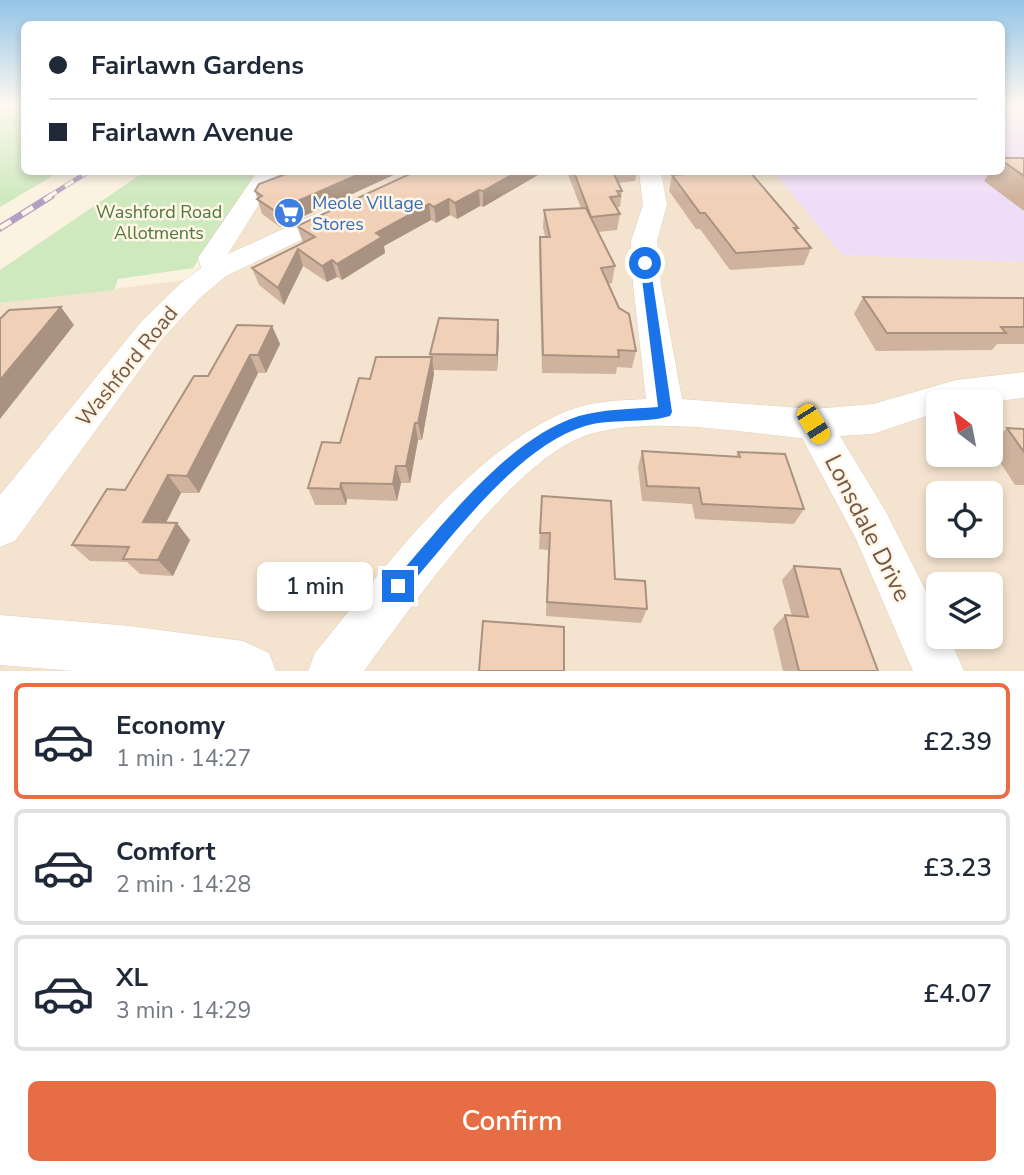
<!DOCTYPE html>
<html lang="en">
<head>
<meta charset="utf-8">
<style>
  body { margin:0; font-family:"Nunito Sans",sans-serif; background:#f2f2f3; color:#1f2937; height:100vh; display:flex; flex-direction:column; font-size:26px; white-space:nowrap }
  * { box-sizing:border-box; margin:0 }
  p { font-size:23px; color:#747a83 }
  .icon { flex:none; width:38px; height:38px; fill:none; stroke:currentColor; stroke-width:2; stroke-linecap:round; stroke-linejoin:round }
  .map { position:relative; height:671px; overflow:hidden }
  .drawer { display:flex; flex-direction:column; background:#fff; flex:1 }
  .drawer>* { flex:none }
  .hud { position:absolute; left:21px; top:21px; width:984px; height:154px; border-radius:10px; box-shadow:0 4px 10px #0003; display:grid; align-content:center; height:154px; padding:0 28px; background:#fff }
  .needle { width:46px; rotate:328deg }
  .controls { position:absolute; left:926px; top:390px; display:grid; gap:14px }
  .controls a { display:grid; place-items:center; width:77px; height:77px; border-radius:10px; background:#fff; box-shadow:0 4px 10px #0003; font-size:35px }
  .end { position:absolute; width:32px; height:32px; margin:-16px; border:9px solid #1a73e8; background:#fff; box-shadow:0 0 0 4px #fff }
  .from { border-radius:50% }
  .bubble { position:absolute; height:49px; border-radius:10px; background:#fff; box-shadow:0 4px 10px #0003; font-size:23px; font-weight:600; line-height:49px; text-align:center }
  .car { position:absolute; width:21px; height:42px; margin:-21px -10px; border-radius:9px; box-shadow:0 0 5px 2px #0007; background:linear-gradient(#f5c518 24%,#345 0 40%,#f5c518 0 76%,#345 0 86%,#f5c518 0) }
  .hud b { display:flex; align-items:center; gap:24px; height:66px; font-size:26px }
  .hud b+b { border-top:2px solid #e0e1e3 }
  .hud i { width:18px; height:18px; background:#1f2937 }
  ul { padding:12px 0 0; list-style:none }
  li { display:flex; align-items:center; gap:21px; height:116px; margin:0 14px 10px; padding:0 14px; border:4px solid #e0e1e3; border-radius:10px }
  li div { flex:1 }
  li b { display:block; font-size:26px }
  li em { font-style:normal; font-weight:600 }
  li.active { border-color:#e76d44 }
  li>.icon { width:63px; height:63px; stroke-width:1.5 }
  .button { display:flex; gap:14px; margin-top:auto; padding:14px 28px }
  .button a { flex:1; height:80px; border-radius:10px; background:#e76d44; color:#fff; font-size:28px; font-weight:600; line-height:80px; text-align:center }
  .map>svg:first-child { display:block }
</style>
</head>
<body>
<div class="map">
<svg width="1024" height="671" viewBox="0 0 1024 671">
  <rect width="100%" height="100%" fill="#fcf2e0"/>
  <path fill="#f4e4cf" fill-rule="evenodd" d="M276,172H774L843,255L1024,262V671H0V303L233,274L230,248ZM938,402H990V455H938ZM938,494H990V546H938ZM938,584H990V637H938Z"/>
  <path fill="#efddf8" d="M1001,104H1024V262L842,255L774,172H1001Z"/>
  <path fill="#cfe9bf" d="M0,104H24V172H59L0,207Z
    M144,172H256L193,268L118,279L114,290L0,303V270Z"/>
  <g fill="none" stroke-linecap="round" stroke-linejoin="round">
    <g stroke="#e0cebc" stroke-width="1">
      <path id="minor" d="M257,172H279L228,254L327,209L336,207L345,209L348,214L345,219L226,276L201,297L163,338L15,541L0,547V495L141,322L181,283L201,268L198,258Z
        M639,172H661L667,205L657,241L661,284L682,399L813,409L873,404L956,380L1024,372V398L987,402H938V412L873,434L840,436L886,512L938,615V637H949L964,671H913L856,539L802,438C737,432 653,416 590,434C515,456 411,608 364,671H308L315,653C383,570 467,453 567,411C592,401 621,400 646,399L633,284L631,241L643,205Z
        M0,615L130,626L243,641L269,653L276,671H74L0,665Z"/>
    </g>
    <use href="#minor" fill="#fff" fill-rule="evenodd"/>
    <g stroke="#b4a0c4" stroke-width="5">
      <path id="rail-far1" d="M48,197L88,172"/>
    </g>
    <g stroke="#b4a0c4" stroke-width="7">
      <path id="rail" d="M0,228L51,196"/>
    </g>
    <use href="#rail-far1" stroke="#fff6e6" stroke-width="3.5" stroke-dasharray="10" stroke-linecap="butt"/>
    <use href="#rail" stroke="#fff6e6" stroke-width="4.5" stroke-dasharray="13" stroke-linecap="butt"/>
  </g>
  <path fill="#cfb39e" d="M1001,158H1024V211L984,181L990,172H1001Z
    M286,172H400L280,227L262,214L255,191L286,173Z
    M414,172H543L483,207L480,206L457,219L450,215L436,223L431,220L384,246L385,253L342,280L337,277L327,282L303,266L284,305L259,285L252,268L303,243L297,226Z
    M567,172H637L635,181L618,183L622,191L620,207H618L617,210L620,214L617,230L598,232L615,266L612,283L608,284L636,351L632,368L617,367L616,374L542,373L539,254L540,237H545L543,227L544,210L581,208Z
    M694,172H752V174L798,228L797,231L811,248L804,265L730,270L700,229H696L669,191L672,175L696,173Z
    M863,297L1024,298V344H997L992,350L876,351L854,314Z
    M272,326L280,344L266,373H258L199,493H181L166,523L190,540L173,576L140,574L127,562L90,561L72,545L125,490L208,376Z
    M499,336L497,371L433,370L434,374L422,440H418L410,483H401L397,501L347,499L346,505H315L308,488L340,443L370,379L430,357V354Z
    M1007,428L1024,429V485H1015L990,447V444Z
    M642,451L736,457L738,452L804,509L794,524L695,519L692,504L642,501L638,467Z
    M542,496L615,579L647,609L641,623L546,616L548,550L539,549Z
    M794,566L878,671H783L773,628L785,615L792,616L782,580Z"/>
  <path fill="#a99281" d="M364,172H400L280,227L275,211Z
    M517,172H543L483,207V191Z
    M479,190L480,206L457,219L455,203Z
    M449,199L450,215L436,223L434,207Z
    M429,204L431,220L384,246L385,253L342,280L337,264L376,233Z
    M298,249L303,266L284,305L278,288Z
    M332,260L337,277L327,282L322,266Z
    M61,307L74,325L0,419V380Z
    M498,320L499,336L497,371V355Z
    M272,326L280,344L266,373L258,355Z
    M250,355L258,373L199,493L187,476Z
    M432,357L434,374L422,440L418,423Z
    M415,423L418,440L410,483L406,466Z
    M396,466L401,483L397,501L393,484Z
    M168,475L181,493L158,538L143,522Z
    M341,483L347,499L346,505L340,489Z
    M177,523L190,540L173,576L158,560Z"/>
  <path fill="#f1d0b8" stroke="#a99281" stroke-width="2" d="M1001,158H1024V176L1001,160Z
    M291,172H364L275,211L257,199L262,196L255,191L259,184Z
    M414,172H517L483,191L479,190L455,203L449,199L434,207L429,204L376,233L382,237L337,264L332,260L322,266L298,249L278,288L252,268L315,237L297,226Z
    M574,172H613L622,191H617L620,196L610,197L620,214L591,217Z
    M709,172H750L798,228H794L811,248L736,253L705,213H700L672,175Z
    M586,208L615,266L601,268L619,308L629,314L636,351L618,350L619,357L543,355L540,237H550L544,210Z
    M863,297L1024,298V327H1001L1006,333H887Z
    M61,307L0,380V319L9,310Z
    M439,318L498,320L497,355L430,354Z
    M237,325L272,326L258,355H250L187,476L168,475L143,522L177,523L158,560L123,559L129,547L72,545L107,489L125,490L194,376H208Z
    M376,357H432L418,423H415L406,466H396L393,484L341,483L340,489L308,488L322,442L340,443L359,378L370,379Z
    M1007,428L1024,429V452Z
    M642,451L740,457L738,452L785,454L804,509L702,504L699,488L647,486Z
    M542,496L611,501L615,579L645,581L647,609L547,602L550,533H540Z
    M794,566L840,569L878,671H799L785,615L808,617Z
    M483,621L564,627V671H479Z"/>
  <linearGradient id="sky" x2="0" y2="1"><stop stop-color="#93c4e7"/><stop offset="0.53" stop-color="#fef9f1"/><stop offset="1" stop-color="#fef9f1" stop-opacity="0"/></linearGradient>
  <rect width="1024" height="198" fill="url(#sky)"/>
  <path fill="#1a73e8" d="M645,260L650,263L672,412L670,416C643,424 612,418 585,426C517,446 450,540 404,592L398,595L393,592L390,586L393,581C443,526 506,439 579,416C604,409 632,409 658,407L640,263Z"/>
  <defs>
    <g id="supermarket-disc" transform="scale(1.575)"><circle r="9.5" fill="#3f7fe0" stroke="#fff6e6"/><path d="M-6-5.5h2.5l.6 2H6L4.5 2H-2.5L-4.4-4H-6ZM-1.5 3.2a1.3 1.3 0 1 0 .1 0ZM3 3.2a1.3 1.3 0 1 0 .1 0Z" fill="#fff"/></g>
  </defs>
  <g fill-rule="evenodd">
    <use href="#supermarket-disc" x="289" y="213"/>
  </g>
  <g text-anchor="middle" stroke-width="5" stroke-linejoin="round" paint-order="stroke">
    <g font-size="18" fill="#366cbe" stroke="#fff6e6" text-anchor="start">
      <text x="312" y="209">Meole Village<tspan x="312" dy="21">Stores</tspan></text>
    </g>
    <g font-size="18" fill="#4f7840" stroke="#fff6e6">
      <text x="159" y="218">Washford Road<tspan x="159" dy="21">Allotments</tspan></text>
    </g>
    <g font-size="21" fill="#735848" stroke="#fff6e6">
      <text transform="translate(127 366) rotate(-51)" y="7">Washford Road</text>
    </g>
    <g font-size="24" fill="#735848" stroke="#fff6e6">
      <text transform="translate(868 528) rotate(63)" y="8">Lonsdale Drive</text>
    </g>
  </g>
</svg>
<div class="controls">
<a><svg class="needle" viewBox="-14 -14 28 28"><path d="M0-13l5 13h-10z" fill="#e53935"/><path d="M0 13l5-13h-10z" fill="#747a83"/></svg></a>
<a><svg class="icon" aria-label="locate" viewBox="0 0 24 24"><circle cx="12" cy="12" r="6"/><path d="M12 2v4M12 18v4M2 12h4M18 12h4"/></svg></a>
<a><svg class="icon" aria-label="layers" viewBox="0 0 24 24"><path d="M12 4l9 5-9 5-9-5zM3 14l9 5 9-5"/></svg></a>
</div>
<i class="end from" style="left:645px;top:263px"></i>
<i class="end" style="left:398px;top:586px"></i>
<div class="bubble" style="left:257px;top:562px;width:116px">1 min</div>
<i class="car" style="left:813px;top:424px;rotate:148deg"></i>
<div class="hud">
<b><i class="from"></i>Fairlawn Gardens</b>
<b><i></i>Fairlawn Avenue</b>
</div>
</div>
<section class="drawer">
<ul>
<li class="active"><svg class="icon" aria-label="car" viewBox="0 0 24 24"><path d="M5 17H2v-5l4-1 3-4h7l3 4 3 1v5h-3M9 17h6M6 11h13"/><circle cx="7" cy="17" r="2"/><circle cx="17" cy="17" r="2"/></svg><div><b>Economy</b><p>1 min · 14:27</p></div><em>£2.39</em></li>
<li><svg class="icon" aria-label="car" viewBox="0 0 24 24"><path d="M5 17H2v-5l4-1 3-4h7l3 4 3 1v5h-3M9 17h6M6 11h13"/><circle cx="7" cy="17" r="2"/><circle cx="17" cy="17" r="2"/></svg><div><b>Comfort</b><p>2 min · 14:28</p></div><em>£3.23</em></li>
<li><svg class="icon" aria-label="car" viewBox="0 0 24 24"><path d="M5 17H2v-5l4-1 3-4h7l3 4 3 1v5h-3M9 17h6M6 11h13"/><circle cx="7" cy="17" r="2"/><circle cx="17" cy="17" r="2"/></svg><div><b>XL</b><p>3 min · 14:29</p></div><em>£4.07</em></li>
</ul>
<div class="button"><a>Confirm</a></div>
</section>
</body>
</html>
